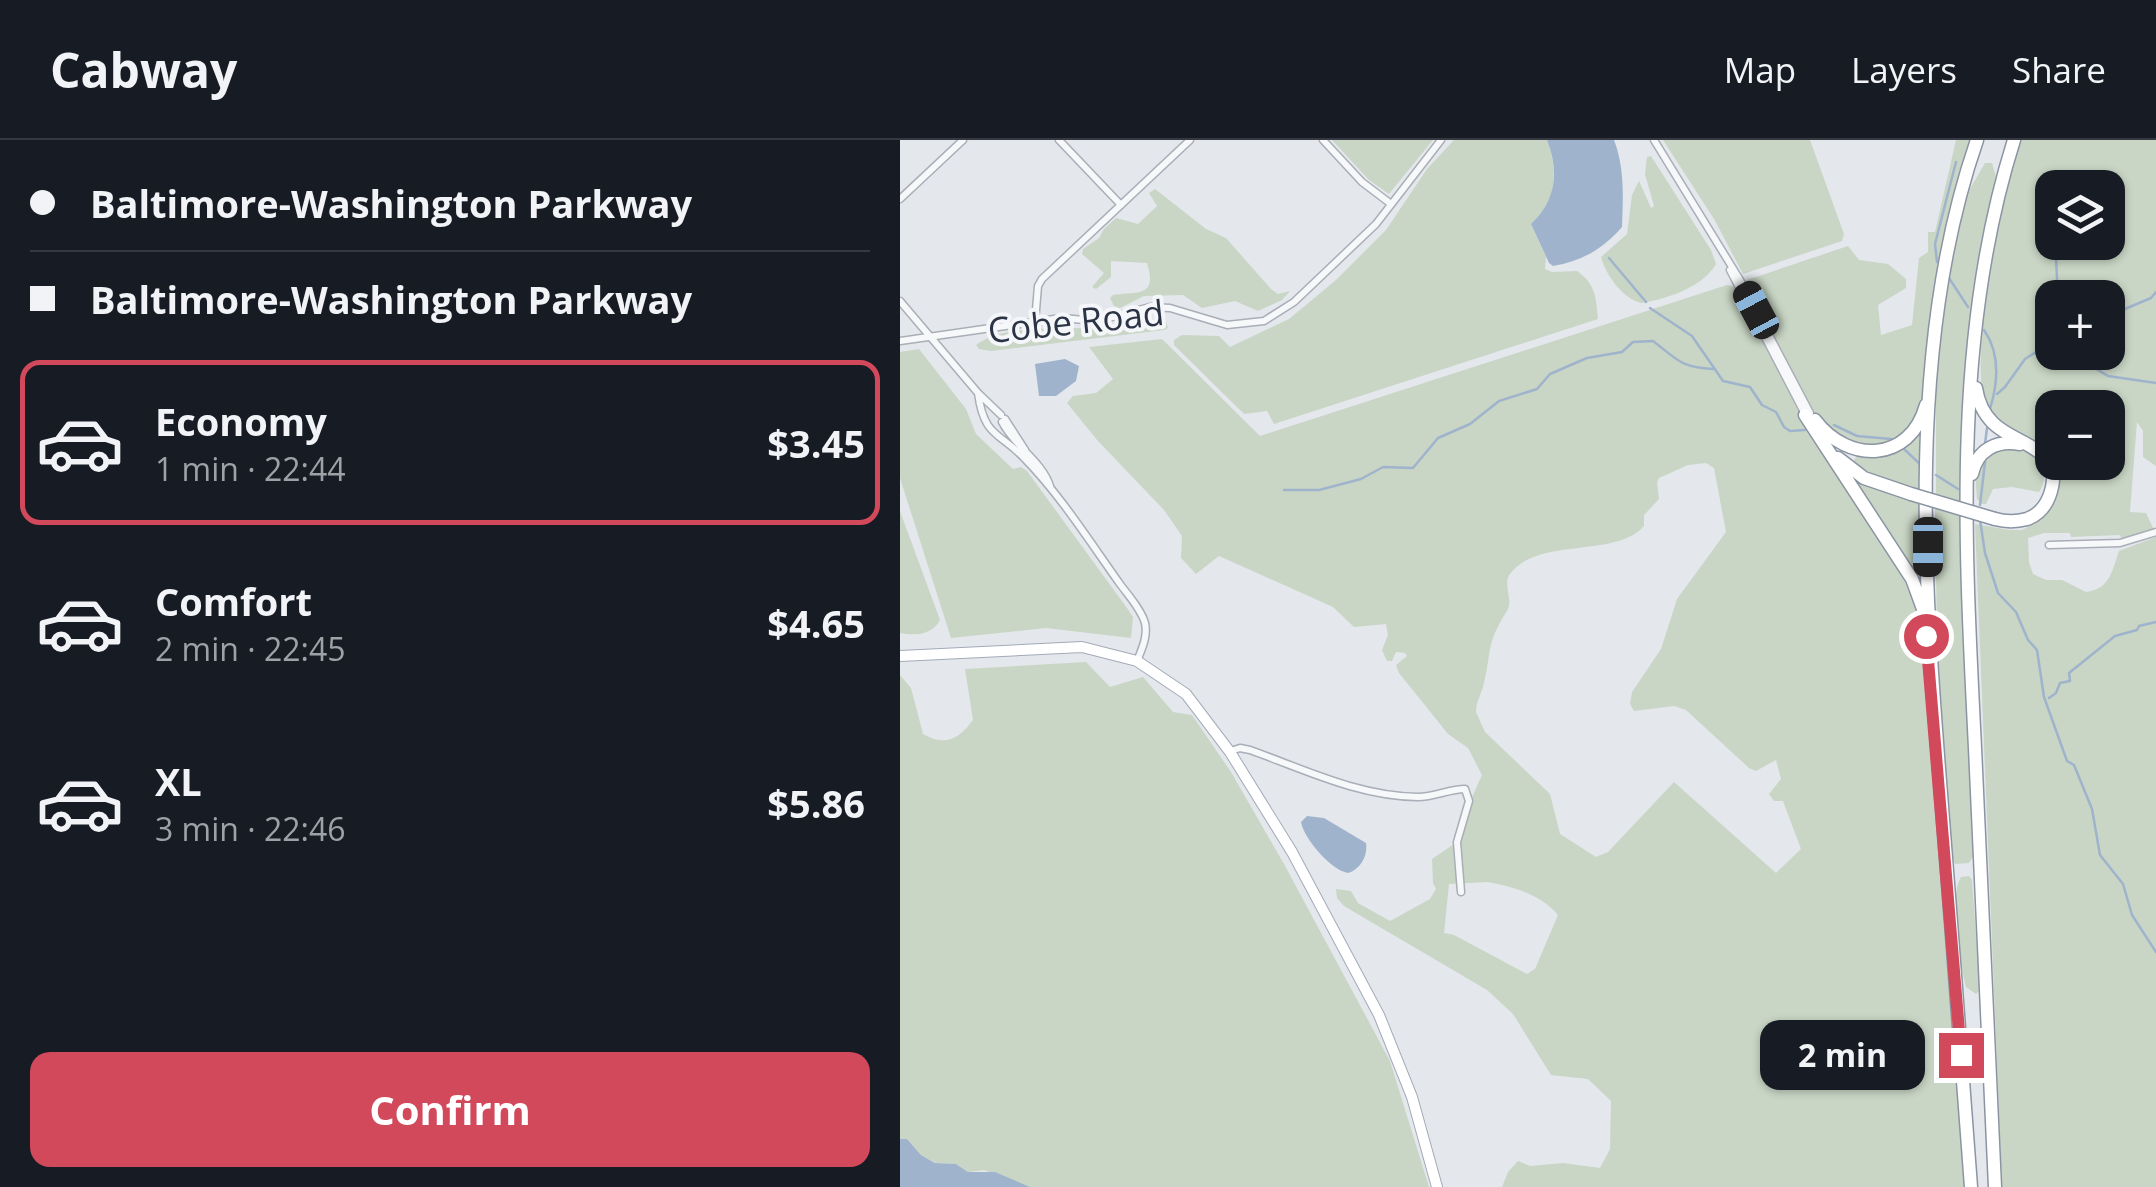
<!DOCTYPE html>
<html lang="en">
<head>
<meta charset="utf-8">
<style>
  body { margin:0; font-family:"Open Sans",sans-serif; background:#242831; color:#f1f3f6; height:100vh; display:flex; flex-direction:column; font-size:38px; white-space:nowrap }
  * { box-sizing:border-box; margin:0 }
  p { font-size:32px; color:#9ea1a6 }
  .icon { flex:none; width:55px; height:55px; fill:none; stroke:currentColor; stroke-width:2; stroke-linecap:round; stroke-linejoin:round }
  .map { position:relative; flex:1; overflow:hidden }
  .side { display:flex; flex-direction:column; background:#171b24; width:900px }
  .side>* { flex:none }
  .hud { display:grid; align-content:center; height:220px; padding:0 30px; background:#171b24 }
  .tools { position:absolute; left:1135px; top:30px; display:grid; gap:20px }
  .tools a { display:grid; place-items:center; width:90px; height:90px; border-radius:20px; background:#171b24; box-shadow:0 2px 8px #0004; font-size:50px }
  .end { position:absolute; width:45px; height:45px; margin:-22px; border:12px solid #d1495b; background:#fff; box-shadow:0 0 0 5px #fff }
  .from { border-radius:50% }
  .bubble { position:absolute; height:70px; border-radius:20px; background:#171b24; box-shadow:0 2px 8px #0004; font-size:32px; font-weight:700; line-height:70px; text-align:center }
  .car { position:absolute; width:30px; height:60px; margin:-30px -15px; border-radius:12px; box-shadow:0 0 8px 2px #0007; background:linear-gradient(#222 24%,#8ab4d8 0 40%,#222 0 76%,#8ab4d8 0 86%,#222 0) }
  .hud b { display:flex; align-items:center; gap:35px; height:95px; font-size:38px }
  .hud b+b { border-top:2px solid #363941 }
  .hud i { width:25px; height:25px; background:#f1f3f6 }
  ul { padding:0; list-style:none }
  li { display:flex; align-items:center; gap:30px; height:165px; margin:0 20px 15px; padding:0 10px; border:5px solid transparent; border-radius:20px }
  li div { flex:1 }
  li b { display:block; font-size:38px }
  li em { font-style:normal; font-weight:700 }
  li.current { border-color:#d1495b }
  li>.icon { width:90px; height:90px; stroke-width:1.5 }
  .button { display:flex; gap:20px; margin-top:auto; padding:20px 30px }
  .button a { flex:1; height:115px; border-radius:20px; background:#d1495b; color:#fff; font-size:40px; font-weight:700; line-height:115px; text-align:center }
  header { display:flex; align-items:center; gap:60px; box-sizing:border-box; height:140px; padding:0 50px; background:#171b24; border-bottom:2px solid #363941 }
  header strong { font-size:48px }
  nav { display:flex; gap:55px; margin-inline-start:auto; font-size:35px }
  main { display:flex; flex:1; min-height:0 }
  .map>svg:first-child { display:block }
</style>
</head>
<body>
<header>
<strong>Cabway</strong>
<nav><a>Map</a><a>Layers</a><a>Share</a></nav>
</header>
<main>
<section class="side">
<div class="hud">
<b><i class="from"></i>Baltimore-Washington Parkway</b>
<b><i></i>Baltimore-Washington Parkway</b>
</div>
<ul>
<li class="current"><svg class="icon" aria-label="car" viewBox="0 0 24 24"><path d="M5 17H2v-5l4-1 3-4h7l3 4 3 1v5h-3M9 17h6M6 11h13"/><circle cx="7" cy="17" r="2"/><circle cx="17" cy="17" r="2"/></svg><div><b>Economy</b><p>1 min · 22:44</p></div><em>$3.45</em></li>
<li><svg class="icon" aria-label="car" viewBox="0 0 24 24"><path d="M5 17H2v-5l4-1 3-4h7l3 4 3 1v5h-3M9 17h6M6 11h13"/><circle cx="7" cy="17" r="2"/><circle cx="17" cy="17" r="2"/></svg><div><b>Comfort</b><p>2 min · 22:45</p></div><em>$4.65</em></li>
<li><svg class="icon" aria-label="car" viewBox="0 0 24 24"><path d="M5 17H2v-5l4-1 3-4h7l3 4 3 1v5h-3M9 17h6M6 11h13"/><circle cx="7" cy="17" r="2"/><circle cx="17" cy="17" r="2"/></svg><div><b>XL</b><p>3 min · 22:46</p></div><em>$5.86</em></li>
</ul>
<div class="button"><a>Confirm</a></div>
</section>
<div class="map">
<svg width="1256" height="1047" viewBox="0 0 1256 1047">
  <rect width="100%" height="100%" fill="#e4e7ec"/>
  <path fill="#c9d6c5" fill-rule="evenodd" d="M432,0H533L489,54L469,40Z
    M554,0H647C658,28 657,65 631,84L646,117L645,129L652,132L677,131C696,144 696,158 698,179L374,284L367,271L344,274L274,205V200L282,195L319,196L330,207L389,179L436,140L486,90L527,29Z
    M763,0H910L944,94L942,101L843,134L814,79Z
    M1056,0H1077L1069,24L1059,30V59L1067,54L1085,23H1092L1096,37L1074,151L1061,307L1063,365L1036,357V267L1032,232L1016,294L1019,295L1023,352L973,334L953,322L959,312L910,273L841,142L948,106L959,120L988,124L1006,139V148L978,165L981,195L1012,185L1019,118L1028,112V92H1035Z
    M1121,0H1256V326L1243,317V291L1237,282L1230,372L1246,373L1254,390L1222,400L1220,395L1171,397L1170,393H1144L1128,398L1129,422L1133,434L1146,440H1162L1186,452C1210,449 1212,431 1219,411L1256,397V1047H1102L1075,384L1109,390H1122L1135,383L1144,376L1156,358L1154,332C1137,317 1102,294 1090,275C1062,229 1104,53 1121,0ZM1152,48H1208V102H1152ZM1152,158H1208V212H1152ZM1152,268H1208V322H1152Z
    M751,16L811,110L816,124C803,147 767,159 741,163C722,158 706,135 701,117L727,94L732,55L739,41L751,68L754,66L745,34L747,17Z
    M255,49L306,89L326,98L371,149L378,154L390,151L382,160L358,171L335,161L302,168L283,155L244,156L220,168L214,166L210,158L213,155C237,151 258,158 247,123L211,121V137L196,149L192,147L204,133L182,114L183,109L199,98L204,89L216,78L238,84L257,66L249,53Z
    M827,145L838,148L953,358L1003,437L1020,480L1067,1047H602L608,1032L618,1021L630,1026L663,1023L700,1028L710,1009L711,961L688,939L651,935L613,874L587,850L444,766L437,758L436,749L451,751L458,763L490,781L530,759L536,749L533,743L532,719L557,702L564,675L582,635L568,608L548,594L499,533L496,525L507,516L505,513L496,512L492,521H487L482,510L488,495L486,484L454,487L433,467L319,416L296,434L281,418L282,396L264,370L198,301L167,263L173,256L196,253L213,239L189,207L262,199L360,296ZM806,323L814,328L826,392L777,459L761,509L732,552L730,564L734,571L774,566L786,570L849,628L856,631L876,620L881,639L869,654L874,661H883L901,709L876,733L774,642L708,712L696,717L660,694L650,654L585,592L576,572C576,561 582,553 584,543C592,508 586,504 607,471C614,459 602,445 610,434C639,396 715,419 744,386V375L759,359L757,343L759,338L788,325ZM588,742C613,747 641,754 658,775L635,829L627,834L554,795L544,793L549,744Z
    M265,179L268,188L264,190L91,211L79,209L76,205C107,182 165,191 201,187C222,185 243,181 265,179Z
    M19,209L66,269L76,294L113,329L121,327L127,331L227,468L233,477L231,498L146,488L51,498L0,338V212Z
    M1118,307C1136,316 1152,333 1139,352L1112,347L1093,349L1086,364H1082L1077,359L1075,333L1090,312Z
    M953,337L1023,363L1024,446H1021L949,339Z
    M1035,366L1063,374L1075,713L1069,723L1055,724L1051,717L1037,498Z
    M0,371L40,480C32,495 15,496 0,493Z
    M186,522L210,547L243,537L273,572L292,575L331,632L384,724L490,921L529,1047H130L84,1030L68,1032L56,1024L36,1023L21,1015L7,999H0V535L11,548L23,594C45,607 59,599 73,580L65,529Z
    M1069,736L1072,740L1080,850L1076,854L1066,847C1060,823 1048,758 1061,737Z"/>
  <path fill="#9fb4cc" d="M647,0H714C725,29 723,57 722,87C703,109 682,121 653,126L649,123L631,84C655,62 660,33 647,0Z
    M165,219L179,226L176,241L156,256H139L135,224Z
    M407,676L424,678L466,703C468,715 461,729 448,733C431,730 404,699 401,682Z
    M0,999H7L21,1015L35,1023L56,1024L68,1032H95L130,1047H0Z"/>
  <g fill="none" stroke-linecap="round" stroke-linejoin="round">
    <path stroke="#9fb4cc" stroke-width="2.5" d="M709,118L746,162
      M1156,118L1158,158
      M1037,122L1035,104L1056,22
      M1049,138L1068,167
      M750,168L792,196L823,241L850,247L862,265L876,272L884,287L890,291L905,290
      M1208,176L1251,158L1256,152
      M1084,190C1100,213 1098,243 1090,269
      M1168,212L1208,236L1256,243
      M1097,254L1105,247L1125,219L1152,202
      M934,285L957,296L991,299
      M1085,304L1087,288
      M1004,309L1021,325
      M1036,335L1058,349
      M384,350H419L461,339L483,327L513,328L538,298L570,284L599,261L637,249L650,234L687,218L722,212L733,202L753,201C778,220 780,227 813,229
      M1080,365L1085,322
      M1080,380L1085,413L1098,453L1116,472L1128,500L1137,510L1144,557L1167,621L1174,625L1192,669L1200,715L1223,744L1232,775L1256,812
      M1149,558L1156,553L1160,543L1170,541L1169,533L1215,496L1237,490L1239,486L1256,482"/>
    <g stroke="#a9aeb7" stroke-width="9">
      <path id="minor" d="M159,0L221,65
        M423,0L462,42L491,64
        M754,0L840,140L910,273
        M0,59L63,0
        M830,130L905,274
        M0,161L78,253L101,275
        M135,182L138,146L142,139L290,0
        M0,201L161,178L197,181L250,167L270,168L327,185L364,181L394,162L476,84L541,0
        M78,253C84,298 100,292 125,319C161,356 190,402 220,444C228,455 241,469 245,483C248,496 242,509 237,521
        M105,279L125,310
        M102,282C114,306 142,321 150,346
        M1149,405L1220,403L1256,392
        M331,611L340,608L350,610C406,630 458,656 518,657C535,657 549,649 565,649L569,661L557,702L561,752"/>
    </g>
    <g stroke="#a3abb8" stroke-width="12">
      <path id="major" d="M0,516L182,507L237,521L286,554L330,612L392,712L479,875L512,957L537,1047"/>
    </g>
    <g stroke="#8b94a3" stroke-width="15">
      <path id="highway" d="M1076,248C1078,262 1083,273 1093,283C1116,306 1168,308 1149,357C1145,367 1138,375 1127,379C1116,382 1106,382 1095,379
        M905,275L1012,439L1023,469
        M915,280C948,324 1010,323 1026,265
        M938,318L964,338L1011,354
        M1072,334C1077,310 1096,300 1120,304
        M1071,1047C1062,916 1051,785 1041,654C1024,441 1006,205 1077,0
        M1095,1047C1089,901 1082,755 1075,608C1065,406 1052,196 1114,0"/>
    </g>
    <use href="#minor" stroke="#f7f8fa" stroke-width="6"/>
    <use href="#major" stroke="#fff" stroke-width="10"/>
    <use href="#highway" stroke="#fff" stroke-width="12"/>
    <g stroke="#8b94a3" stroke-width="15" stroke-linecap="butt">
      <path id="highway-bridge" d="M1011,354L1095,379"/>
    </g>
    <use href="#highway-bridge" stroke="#fff" stroke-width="12"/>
  </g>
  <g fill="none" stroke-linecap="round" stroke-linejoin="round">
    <path stroke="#d1495b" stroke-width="12" d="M1026,496L1061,915"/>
  </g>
  <g text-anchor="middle" stroke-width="8" stroke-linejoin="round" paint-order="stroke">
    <g font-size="35" fill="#2b3445" stroke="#f4f6f9">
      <text transform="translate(176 182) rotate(-6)" y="12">Cobe Road</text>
    </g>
  </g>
</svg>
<div class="tools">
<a><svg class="icon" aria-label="layers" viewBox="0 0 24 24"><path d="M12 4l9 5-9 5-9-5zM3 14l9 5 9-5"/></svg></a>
<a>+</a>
<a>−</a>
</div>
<i class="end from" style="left:1026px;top:496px"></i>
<i class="end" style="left:1061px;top:915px"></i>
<div class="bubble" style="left:860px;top:880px;width:165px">2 min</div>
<i class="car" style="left:856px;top:170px;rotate:332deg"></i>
<i class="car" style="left:1028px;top:407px;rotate:180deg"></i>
</div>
</main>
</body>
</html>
